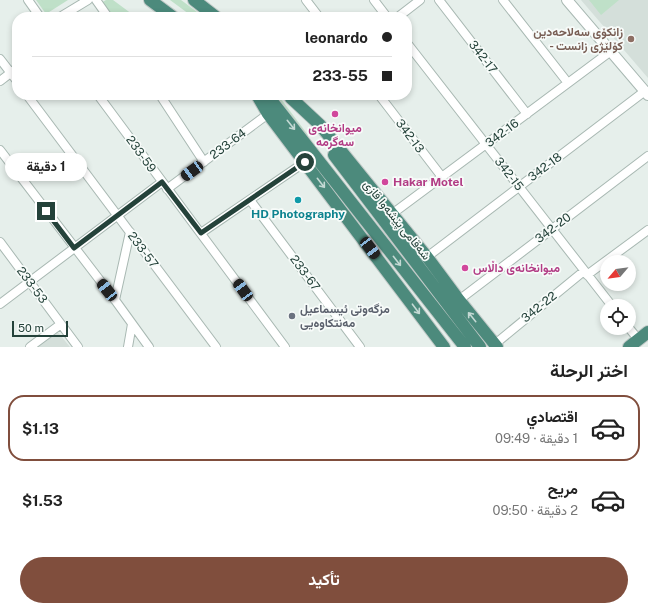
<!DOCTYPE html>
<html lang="ar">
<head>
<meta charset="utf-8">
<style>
  body { margin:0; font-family:"Public Sans",Vazirmatn,sans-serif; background:#f2f2f2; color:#222; direction:rtl; height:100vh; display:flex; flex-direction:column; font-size:15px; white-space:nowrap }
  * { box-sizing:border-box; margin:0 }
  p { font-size:13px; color:#767676 }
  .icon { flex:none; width:22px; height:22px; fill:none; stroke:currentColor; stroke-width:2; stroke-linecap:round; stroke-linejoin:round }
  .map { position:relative; height:347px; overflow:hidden; direction:ltr }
  .drawer { display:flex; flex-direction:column; background:#fff; flex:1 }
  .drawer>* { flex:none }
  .top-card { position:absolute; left:12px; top:12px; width:400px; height:88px; border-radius:16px; box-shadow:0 2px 6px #0003; direction:rtl; display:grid; align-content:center; height:88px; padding:0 20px; background:#fff }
  .needle { width:26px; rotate:241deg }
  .tools { position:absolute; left:600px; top:255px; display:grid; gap:8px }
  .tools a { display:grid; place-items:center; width:36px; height:36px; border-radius:50%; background:#fff; box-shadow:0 2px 6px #0003; font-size:20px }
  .scale { position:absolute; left:12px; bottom:10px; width:56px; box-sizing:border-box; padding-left:4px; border:2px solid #24423a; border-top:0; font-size:11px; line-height:14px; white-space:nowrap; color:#24423a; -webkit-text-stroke:3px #f7fbf9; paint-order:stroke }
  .end { position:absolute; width:18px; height:18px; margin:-9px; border:5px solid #24423a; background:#fff; box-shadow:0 0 0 2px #fff }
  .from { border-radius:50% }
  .bubble { position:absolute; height:28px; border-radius:14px; background:#fff; box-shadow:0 2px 6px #0003; font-size:13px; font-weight:700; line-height:28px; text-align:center; direction:rtl }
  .car { position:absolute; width:12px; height:24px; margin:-12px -6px; border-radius:5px; box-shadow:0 0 3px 1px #0007; background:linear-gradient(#222 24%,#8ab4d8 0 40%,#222 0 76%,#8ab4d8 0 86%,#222 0) }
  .top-card b { display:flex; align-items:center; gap:14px; height:38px; font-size:15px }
  .top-card b+b { border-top:1px solid #e0e0e0 }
  .top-card i { width:10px; height:10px; background:#222 }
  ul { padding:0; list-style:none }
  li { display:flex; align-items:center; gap:12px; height:66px; margin:0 8px 6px; padding:0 12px; border:2px solid transparent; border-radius:16px }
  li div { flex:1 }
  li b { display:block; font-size:15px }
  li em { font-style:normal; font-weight:700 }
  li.selected { border-color:#804e3d }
  li>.icon { width:36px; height:36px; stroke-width:1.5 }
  h2 { padding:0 20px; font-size:18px; line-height:48px }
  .action { display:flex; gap:8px; margin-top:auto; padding:8px 20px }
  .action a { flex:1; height:46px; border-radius:24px; background:#804e3d; color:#fff; font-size:16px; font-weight:700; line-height:46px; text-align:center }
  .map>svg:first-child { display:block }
</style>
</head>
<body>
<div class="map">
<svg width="648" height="347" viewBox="0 0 648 347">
  <rect width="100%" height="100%" fill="#e6efeb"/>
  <path fill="#d4dfda" d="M581,0H648V78Z
    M57,331L70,347H36Z"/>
  <path fill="#bfe0c8" d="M36,0H68L46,14Z
    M106,0H113L136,17H110L101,3Z
    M170,0H181L204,17H193Z
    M589,0H619L601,15Z
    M275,95H278L308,135L307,136Z"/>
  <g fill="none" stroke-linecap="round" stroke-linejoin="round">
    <g stroke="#a8b8b2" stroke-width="10">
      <path id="minor" d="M28,0L40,17
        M96,0L108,17
        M306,0L319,17
        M374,0L387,17
        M439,0L527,114
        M503,0L568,83
        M60,17L88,0
        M398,17L420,0
        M407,43L612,306
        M0,59L17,81
        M0,81L17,68
        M27,95L216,347
        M98,95L285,347
        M160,95L204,162
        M379,95L442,177
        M0,150L115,300L149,347
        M167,189L268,114
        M250,200L360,347
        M392,214L611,51
        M201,233L305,162
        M0,242L78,347
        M427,257L645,91
        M587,275L648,230
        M115,300L130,232
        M459,300L648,156
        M0,304L162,182
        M629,328L638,339
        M495,344L584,271
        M30,347L61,324
        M128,347L132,324"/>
    </g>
    <g stroke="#a8b8b2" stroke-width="12">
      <path id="tertiary" d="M567,0L648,95"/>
    </g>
    <g stroke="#c2cac8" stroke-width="14">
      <path id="trunk" d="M150,0L173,17
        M194,0L216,17
        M257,95L268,114L444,347
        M267,95L465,347
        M291,98L320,125L427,257L459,300L497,347
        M334,155L480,347
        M629,347L648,332"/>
    </g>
    <use href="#minor" stroke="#fff" stroke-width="8"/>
    <use href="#tertiary" stroke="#fff" stroke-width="10"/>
    <use href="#trunk" stroke="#4c8a7c" stroke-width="12"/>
  </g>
  <defs><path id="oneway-shaft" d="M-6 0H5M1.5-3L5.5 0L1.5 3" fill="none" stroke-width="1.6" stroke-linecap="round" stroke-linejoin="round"/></defs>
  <g stroke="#c4d9d4">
    <use href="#oneway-shaft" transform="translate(291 125) rotate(51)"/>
    <use href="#oneway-shaft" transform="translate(321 183) rotate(52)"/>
    <use href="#oneway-shaft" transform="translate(397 261) rotate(52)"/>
    <use href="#oneway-shaft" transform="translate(416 309) rotate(53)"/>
    <use href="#oneway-shaft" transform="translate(472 317) rotate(-129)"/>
  </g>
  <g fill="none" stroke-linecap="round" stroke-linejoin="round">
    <path stroke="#24423a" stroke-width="5" d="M46,211L74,248L162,182L201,233L305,162"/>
  </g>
  <circle fill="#8d6e63" stroke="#f7fbf9" stroke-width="1.5" cx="631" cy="39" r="4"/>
  <g fill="#d1479c" stroke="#f7fbf9" stroke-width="1.5">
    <circle cx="335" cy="114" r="4"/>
    <circle cx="385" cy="182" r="4"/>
    <circle cx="465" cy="268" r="4"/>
  </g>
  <circle fill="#0f9aa8" stroke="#f7fbf9" stroke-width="1.5" cx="298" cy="200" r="4"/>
  <circle fill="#6b7280" stroke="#f7fbf9" stroke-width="1.5" cx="292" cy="316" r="4"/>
  <g text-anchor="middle" stroke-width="3.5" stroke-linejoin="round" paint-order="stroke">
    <g font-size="12" font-weight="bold" fill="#785e54" stroke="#f7fbf9" text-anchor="end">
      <text x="623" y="36">زانکۆی سەلاحەدین<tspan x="623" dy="14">- کۆلێژی زانست</tspan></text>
    </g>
    <g font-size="12" fill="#24423a" stroke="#f7fbf9">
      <text transform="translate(483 57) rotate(52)" y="4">342-17</text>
      <text transform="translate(502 133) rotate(-37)" y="4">342-16</text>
      <text transform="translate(410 136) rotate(53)" y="4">342-13</text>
      <text transform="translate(228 144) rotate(-37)" y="4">233-64</text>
      <text transform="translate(141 154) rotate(54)" y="4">233-59</text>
      <text transform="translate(545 167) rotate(-37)" y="4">342-18</text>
      <text transform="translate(509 174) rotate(52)" y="4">342-15</text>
      <text transform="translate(397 220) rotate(51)" y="4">شەقامی پێشەوا قازی</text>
      <text transform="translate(553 228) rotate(-37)" y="4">342-20</text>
      <text transform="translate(143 250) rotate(53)" y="4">233-57</text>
      <text transform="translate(305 273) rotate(53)" y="4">233-67</text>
      <text transform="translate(32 285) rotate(53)" y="4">233-53</text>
      <text transform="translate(539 307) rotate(-39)" y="4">342-22</text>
    </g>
    <g font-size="12" font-weight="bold" fill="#b23c85" stroke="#f7fbf9" text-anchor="start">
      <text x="335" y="132" text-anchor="middle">میوانخانەی<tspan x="335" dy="14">سەگرمە</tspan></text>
      <text x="393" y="186">Hakar Motel</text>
      <text x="473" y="272">میوانخانەی داڵاس</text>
    </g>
    <g font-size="12" font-weight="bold" fill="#0d838f" stroke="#f7fbf9">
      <text x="298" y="218">HD Photography</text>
    </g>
    <g font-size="12" font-weight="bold" fill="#5b616d" stroke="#f7fbf9" text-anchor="start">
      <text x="300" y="313">مزگەوتی ئیسماعیل<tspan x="300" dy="14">مەنتکاوەیی</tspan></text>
    </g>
  </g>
</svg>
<div class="tools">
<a><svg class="needle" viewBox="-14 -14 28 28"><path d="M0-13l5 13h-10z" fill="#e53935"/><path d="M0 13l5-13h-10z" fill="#767676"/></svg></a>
<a><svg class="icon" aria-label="locate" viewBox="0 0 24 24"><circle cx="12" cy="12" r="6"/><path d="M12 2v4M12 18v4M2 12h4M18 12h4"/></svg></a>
</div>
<div class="scale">50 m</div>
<i class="end from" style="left:305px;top:162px"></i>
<i class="end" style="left:46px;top:211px"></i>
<div class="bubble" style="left:5px;top:153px;width:82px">1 دقيقة</div>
<i class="car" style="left:192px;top:171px;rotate:234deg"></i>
<i class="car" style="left:370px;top:248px;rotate:143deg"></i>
<i class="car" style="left:107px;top:290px;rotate:322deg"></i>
<i class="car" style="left:243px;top:290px;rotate:324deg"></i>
<div class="top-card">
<b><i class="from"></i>leonardo</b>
<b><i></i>233-55</b>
</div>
</div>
<section class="drawer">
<h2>اختر الرحلة</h2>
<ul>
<li class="selected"><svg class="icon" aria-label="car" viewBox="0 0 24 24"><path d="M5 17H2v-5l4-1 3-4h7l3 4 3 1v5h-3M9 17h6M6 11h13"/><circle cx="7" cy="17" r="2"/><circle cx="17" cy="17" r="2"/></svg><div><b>اقتصادي</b><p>1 دقيقة · 09:49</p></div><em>$1.13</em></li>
<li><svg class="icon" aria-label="car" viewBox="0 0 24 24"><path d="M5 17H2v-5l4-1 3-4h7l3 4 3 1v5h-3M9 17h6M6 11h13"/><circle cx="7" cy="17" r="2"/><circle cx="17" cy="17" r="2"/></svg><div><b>مريح</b><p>2 دقيقة · 09:50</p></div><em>$1.53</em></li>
</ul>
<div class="action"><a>تأكيد</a></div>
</section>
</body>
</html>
